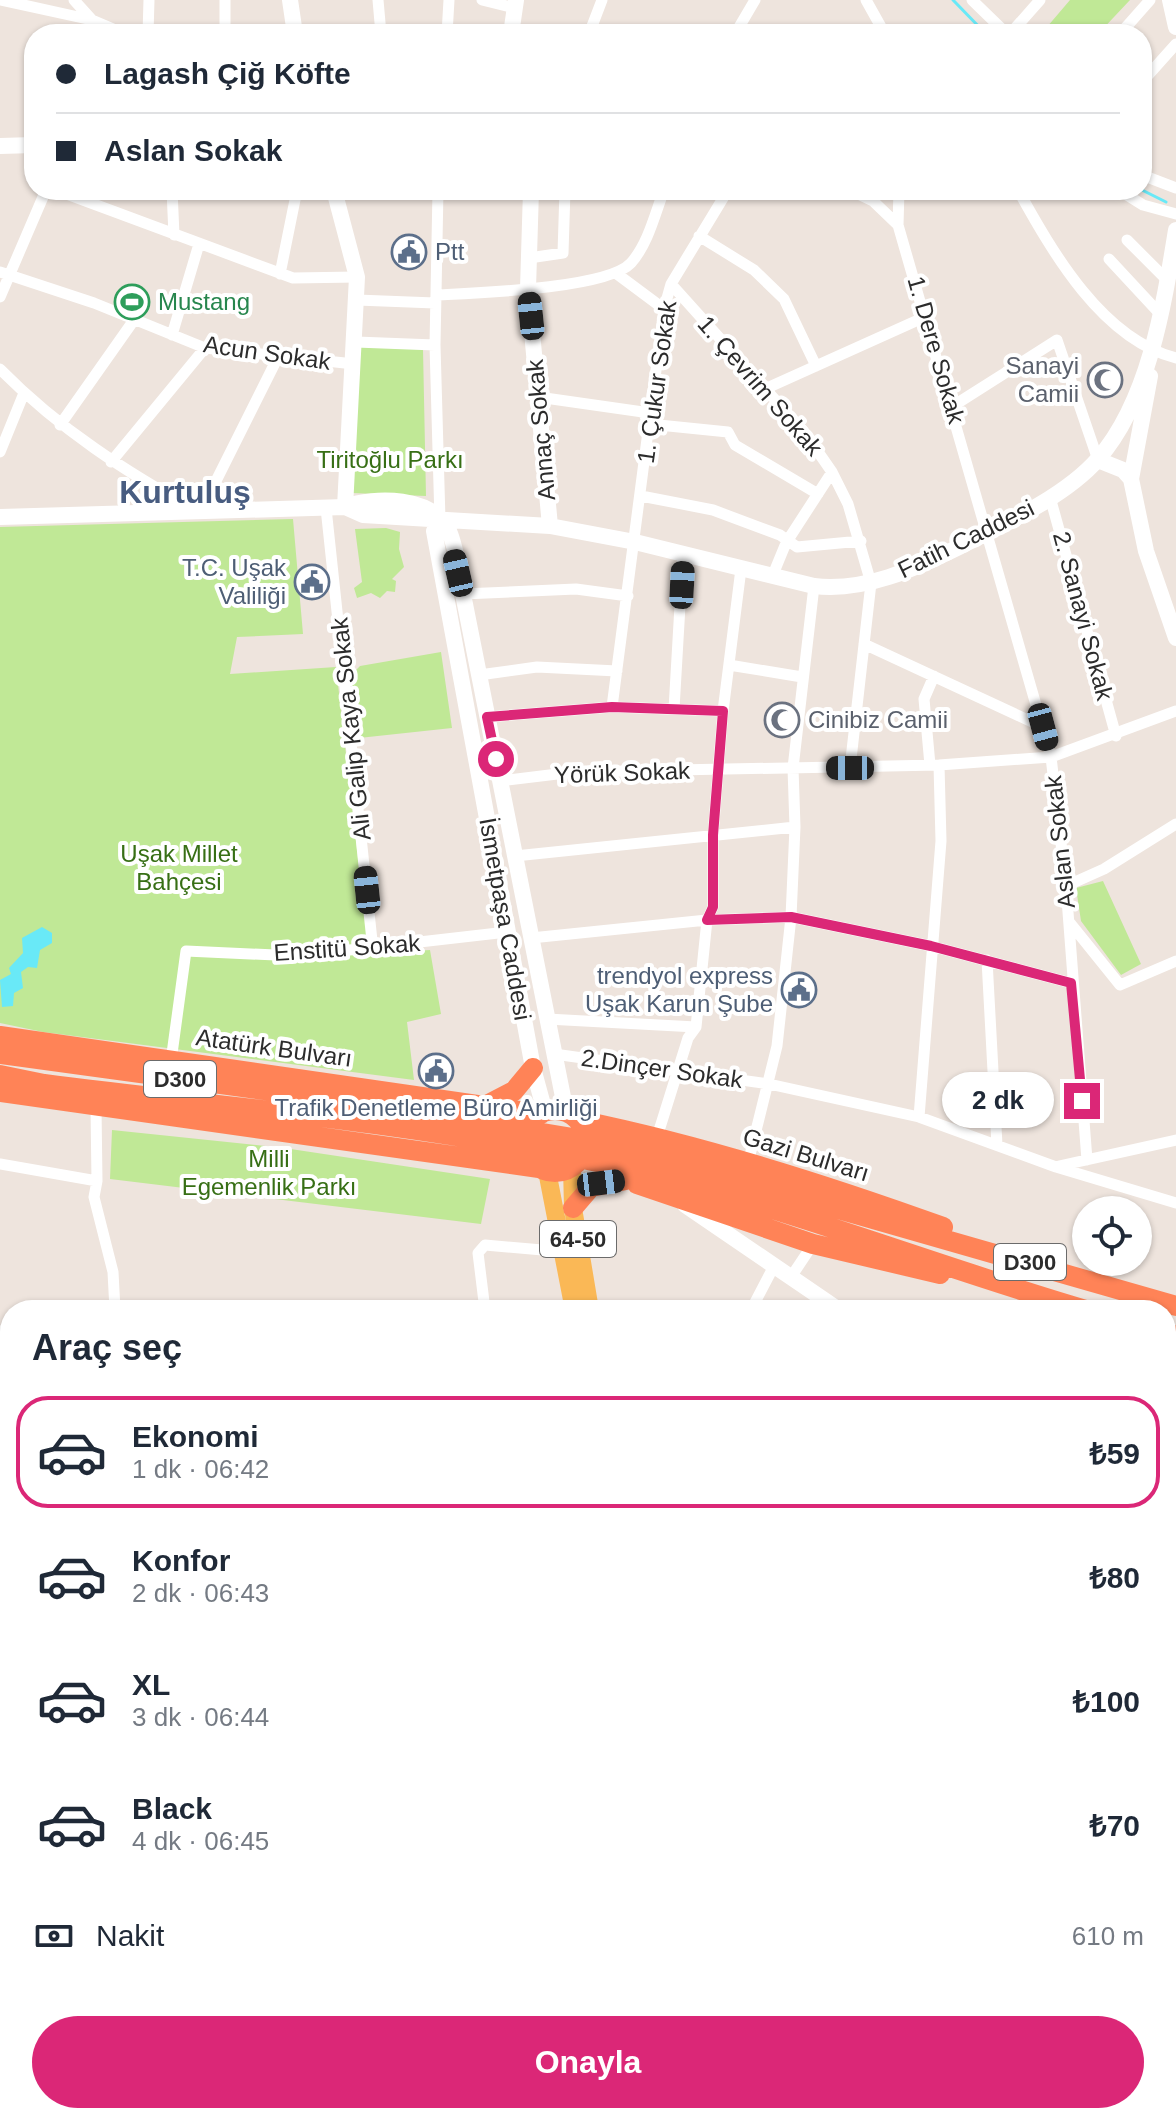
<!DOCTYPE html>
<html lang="tr">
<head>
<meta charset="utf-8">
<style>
  body { margin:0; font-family:Helvetica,sans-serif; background:#f2f2f3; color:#1f2937; height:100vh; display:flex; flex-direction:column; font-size:30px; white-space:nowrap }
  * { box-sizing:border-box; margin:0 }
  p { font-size:26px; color:#747a83 }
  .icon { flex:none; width:44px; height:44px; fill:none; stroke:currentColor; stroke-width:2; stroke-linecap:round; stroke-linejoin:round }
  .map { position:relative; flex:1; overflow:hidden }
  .details { position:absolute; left:0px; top:1300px; width:1176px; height:824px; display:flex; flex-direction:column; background:#fff; border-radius:32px 32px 0 0; box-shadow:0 2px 6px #0004 }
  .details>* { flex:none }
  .banner { position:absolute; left:24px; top:24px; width:1128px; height:176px; border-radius:32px; box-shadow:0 2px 6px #0004; display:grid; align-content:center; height:176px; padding:0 32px; background:#fff }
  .fabs { position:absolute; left:1072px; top:1196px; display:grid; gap:16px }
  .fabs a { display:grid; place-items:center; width:80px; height:80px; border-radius:50%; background:#fff; box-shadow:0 2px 6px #0004; font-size:40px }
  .end { position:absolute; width:36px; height:36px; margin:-18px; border:10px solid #db2777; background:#fff; box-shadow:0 0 0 4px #fff }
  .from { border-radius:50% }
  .bubble { position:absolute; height:56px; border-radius:28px; background:#fff; box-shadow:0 2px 6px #0004; font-size:26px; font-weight:600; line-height:56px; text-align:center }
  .car { position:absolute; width:24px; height:48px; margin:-24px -12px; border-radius:10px; box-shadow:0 0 6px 2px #0007; background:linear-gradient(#222 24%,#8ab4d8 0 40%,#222 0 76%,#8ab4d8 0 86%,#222 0) }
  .banner b { display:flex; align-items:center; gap:28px; height:76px; font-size:30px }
  .banner b+b { border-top:2px solid #e0e1e3 }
  .banner i { width:20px; height:20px; background:#1f2937 }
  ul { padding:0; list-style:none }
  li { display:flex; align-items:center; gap:24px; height:112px; margin:0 16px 12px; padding:0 16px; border:4px solid transparent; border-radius:32px }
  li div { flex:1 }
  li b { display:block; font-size:30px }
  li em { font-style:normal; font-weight:600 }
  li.active { border-color:#db2777 }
  li>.icon { width:72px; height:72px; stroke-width:1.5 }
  h2 { padding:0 32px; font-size:36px; line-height:96px }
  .pay { display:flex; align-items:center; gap:20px; height:88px; padding:0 32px; font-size:30px }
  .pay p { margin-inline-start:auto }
  .button { display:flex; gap:16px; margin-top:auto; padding:16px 32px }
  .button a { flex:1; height:92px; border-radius:48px; background:#db2777; color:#fff; font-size:32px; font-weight:600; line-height:92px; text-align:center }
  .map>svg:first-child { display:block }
</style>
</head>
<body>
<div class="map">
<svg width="1176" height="2124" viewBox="0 0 1176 2124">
  <rect width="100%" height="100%" fill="#eee4dd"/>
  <path fill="#c0e896" d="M1070,0H1130L1098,34H1041Z
    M359,345L423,349L426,496L352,493Z
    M293,519L303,634L237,637L230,674L336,667L369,954L430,950L441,1014L407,1022L414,1080L43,1032L0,1023V527Z
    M386,528L400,532L399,549L404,567L392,579L396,581L395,592L387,591L380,598L371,593L357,598L354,588L362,582L355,529Z
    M441,652L452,728L359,738L351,675L360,666Z
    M1103,881L1141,964L1121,975L1081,921L1076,888Z
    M112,1130L284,1148L490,1179L481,1224L110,1179Z"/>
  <path fill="#69e9f7" d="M42,927L52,933V943L40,950L37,968L28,967L21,972L23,988L14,993L13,1006L2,1007L0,980L11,974L9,968L23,953L22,938Z"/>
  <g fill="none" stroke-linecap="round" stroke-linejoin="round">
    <path stroke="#69e9f7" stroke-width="3" d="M953,0L985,33
      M1142,190L1166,202"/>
    <path stroke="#fff" stroke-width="11" d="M1,0L92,20L125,34
      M74,0L92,20L87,34
      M225,0V34
      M378,0L381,34
      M482,0L515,8
      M866,0L885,34
      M972,0L1007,34
      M148,34L149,0
      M447,34L449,0
      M589,34L602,0
      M735,34L755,0
      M1010,34L1040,0
      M1120,34L1150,0
      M1142,82L1176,44
      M1142,175L1176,188
      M56,190L293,278L357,277
      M172,190L174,235
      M438,190L435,345L440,520
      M850,190L873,201L898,225L1051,757L1066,886L1087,1160
      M1018,190C1053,253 1102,339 1176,358
      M1119,190L1143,205L1176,214
      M898,225L899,190
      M699,236L754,270L784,299L816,366
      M1127,240L1167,280
      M529,258L563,253L565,190
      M1109,259L1161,315
      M0,272L94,303L205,348L354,364
      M280,274L297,190
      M617,274L664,309
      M671,284L805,433L832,472L848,504L871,583L850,768
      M436,295C474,293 607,289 631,263C648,244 655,214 664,190
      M0,297L46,190
      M357,300L435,303
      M172,335L199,244
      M356,342L435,345
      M0,369C59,429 126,472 200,513L278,357
      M767,388L927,316
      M538,397L643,412L649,424L728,432L735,445L818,494
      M953,406L1057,340L1098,460
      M60,425L134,320
      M0,452L24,393
      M111,462L205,348
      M641,496L713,510L780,535L797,547L861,541
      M1050,497L1116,736
      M326,508L373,950
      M772,577L786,543L832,472
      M463,594L576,589L628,596
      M864,644L1043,727
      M729,665L802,677
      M479,675L537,667L617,671
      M612,707L664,309L671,284L728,190
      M674,709L683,554
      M487,717L612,707L723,711
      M930,765L924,699L934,676
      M500,781L574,772L939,765L1051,757L1176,711
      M515,856L795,827
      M1066,886L1104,869L1176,824
      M1070,923L1120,985L1176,961
      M531,938L707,920L791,917L931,946L1071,983
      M987,960L997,1145
      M547,1019L696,1027
      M554,1054L769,1084L919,1117L1056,1167L1176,1203
      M171,1061L186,951L297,956L507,932
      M96,1108L97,1181L94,1197L113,1272L115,1310
      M919,1117L941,841L939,765
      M657,1137L688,1038L696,1027L707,920L713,907V835L723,711L741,569
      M748,1163L777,1046L791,917L795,827L793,768L814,586
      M0,1164L97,1181
      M1059,1166L1176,1140
      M791,1277L813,1244
      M485,1310L478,1253L485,1245L565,1252
      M751,1310L774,1266
      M0,1331L10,1330
      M1166,1398L1176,1380
      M0,1457L10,1459
      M1166,1586L1176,1585
      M1166,1629L1170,1665L1166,1676
      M0,1751L10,1731
      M1166,1796L1176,1785
      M1166,1854L1176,1861
      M1166,1989L1176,1992
      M1166,2060L1176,2063
      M0,2062L10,2043
      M0,2095L10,2100
      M39,2114L59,2124
      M605,2114L627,2120L664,2114
      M1011,2114L1014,2124
      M1094,2120L1138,2124
      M136,2124L142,2114
      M561,2124L565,2114"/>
    <path stroke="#fff" stroke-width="16" d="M290,0L295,34
      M1170,0L1176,27
      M511,34L516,0
      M0,146L34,145
      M334,190L357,277L345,507
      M531,190L528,289L550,526
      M1150,376L1131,479L1146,551L1176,638
      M1098,460L1123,470L1131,479
      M345,507L363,515L550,526L635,542L814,586C865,592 914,569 959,547C1003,525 1066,496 1098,459C1149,401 1164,304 1176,230
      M0,517L345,507C375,496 433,496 449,531C457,549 459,574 463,594L566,1112
      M440,520L434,531L533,1068L545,1112
      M685,1205L839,1310
      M1166,1525L1176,1532
      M1166,1542L1176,1548
      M0,1642L10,1646
      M771,2114L775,2124"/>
    <path stroke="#fab856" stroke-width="18" d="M572,1167L573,1208L590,1310
      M547,1171L574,1310
      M310,2124L315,2114
      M332,2124L336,2114"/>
    <path stroke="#ff8357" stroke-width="20" d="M0,1036L541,1114
      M0,1054L359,1103L585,1140L671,1161L1176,1306
      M0,1075L44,1084C223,1107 406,1122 583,1159C754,1194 919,1261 1086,1310
      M0,1092L539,1168
      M487,1105L514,1091L533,1068
      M524 1141a31 31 0 1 1 62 0a31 31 0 1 1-62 0Z
      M578,1120C702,1145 824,1184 943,1227
      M637,1184L813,1244L940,1274
      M573,1208L591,1187L626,1180
      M1166,1333L1176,1336"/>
    <path stroke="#9fa7b7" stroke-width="3" d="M1166,1540L1176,1541
      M467,2124L471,2114"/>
  </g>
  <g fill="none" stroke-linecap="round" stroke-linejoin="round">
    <path stroke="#db2777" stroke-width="10" d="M496,759L487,717L612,707L723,711L713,835V907L707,920L791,917L931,946L1071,983L1082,1101"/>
  </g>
  <defs>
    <g id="civic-ring" transform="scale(1.8)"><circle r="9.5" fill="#fff" stroke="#5c6f8a" stroke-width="1.5"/><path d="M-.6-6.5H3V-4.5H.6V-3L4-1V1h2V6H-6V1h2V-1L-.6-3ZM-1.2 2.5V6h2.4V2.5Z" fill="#5c6f8a"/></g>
    <g id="stadium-ring" transform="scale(1.8)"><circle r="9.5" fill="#fff" stroke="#2e9e5b" stroke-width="1.5"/><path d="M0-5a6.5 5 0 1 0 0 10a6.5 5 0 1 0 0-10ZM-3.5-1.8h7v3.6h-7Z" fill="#2e9e5b"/></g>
    <g id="mosque-ring" transform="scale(1.8)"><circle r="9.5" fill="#fff" stroke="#6b7280" stroke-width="1.5"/><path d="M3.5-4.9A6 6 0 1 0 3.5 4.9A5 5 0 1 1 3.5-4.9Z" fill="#6b7280"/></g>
  </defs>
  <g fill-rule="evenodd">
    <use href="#civic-ring" x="409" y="252"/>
    <use href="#stadium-ring" x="132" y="302"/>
    <use href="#mosque-ring" x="1105" y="380"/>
    <use href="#civic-ring" x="312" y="582"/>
    <use href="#mosque-ring" x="782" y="720"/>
    <use href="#civic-ring" x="799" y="990"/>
    <use href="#civic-ring" x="436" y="1071"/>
  </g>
  <g text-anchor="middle" stroke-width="8" stroke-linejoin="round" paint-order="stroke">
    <g fill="#fff" stroke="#6b6b6b" stroke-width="2">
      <rect x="144" y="1061" width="72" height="36" rx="6"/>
      <rect x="540" y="1221" width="76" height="36" rx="6"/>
      <rect x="994" y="1244" width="72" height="36" rx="6"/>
    </g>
    <g font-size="22" font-weight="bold" fill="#2c2c2c">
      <text x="180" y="1087">D300</text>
      <text x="578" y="1247">64-50</text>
      <text x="1030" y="1270">D300</text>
    </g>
    <g font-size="24" fill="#4e5e75" stroke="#fff" text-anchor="end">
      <text x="435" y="260" text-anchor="start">Ptt</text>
      <text x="286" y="576">T.C. Uşak<tspan x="286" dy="28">Valiliği</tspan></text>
      <text x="773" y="984">trendyol express<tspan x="773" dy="28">Uşak Karun Şube</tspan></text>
      <text x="436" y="1116" text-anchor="middle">Trafik Denetleme Büro Amirliği</text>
    </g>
    <g font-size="24" fill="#27864d" stroke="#fff" text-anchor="start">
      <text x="158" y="310">Mustang</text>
    </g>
    <g font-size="24" fill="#2c2c2c" stroke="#fff">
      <text transform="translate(936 350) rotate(74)" y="8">1. Dere Sokak</text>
      <text transform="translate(267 353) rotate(8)" y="8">Acun Sokak</text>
      <text transform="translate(657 382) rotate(-82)" y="8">1. Çukur Sokak</text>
      <text transform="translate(760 386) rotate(49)" y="8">1. Çevrim Sokak</text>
      <text transform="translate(541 430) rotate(-95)" y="8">Annaç Sokak</text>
      <text transform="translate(966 539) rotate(-26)" y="8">Fatih Caddesi</text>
      <text transform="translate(1083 616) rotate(75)" y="8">2. Sanayi Sokak</text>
      <text transform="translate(351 729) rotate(-96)" y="8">Ali Galip Kaya Sokak</text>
      <text transform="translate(622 773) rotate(-2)" y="8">Yörük Sokak</text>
      <text transform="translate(1060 842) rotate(-96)" y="8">Aslan Sokak</text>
      <text transform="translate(505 919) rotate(80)" y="8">İsmetpaşa Caddesi</text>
      <text transform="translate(347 948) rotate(-4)" y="8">Enstitü Sokak</text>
      <text transform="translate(274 1048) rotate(8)" y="8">Atatürk Bulvarı</text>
      <text transform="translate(662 1069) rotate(8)" y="8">2.Dinçer Sokak</text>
      <text transform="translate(806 1155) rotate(17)" y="8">Gazi Bulvarı</text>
    </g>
    <g font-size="24" fill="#5b616d" stroke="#fff" text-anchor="end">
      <text x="1079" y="374">Sanayi<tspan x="1079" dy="28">Camii</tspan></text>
      <text x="808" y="728" text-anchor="start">Cinibiz Camii</text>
    </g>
    <g font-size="24" fill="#376f15" stroke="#fff">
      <text x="390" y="468">Tiritoğlu Parkı</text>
      <text x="179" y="862">Uşak Millet<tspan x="179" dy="28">Bahçesi</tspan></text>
      <text x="269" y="1167">Milli<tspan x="269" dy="28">Egemenlik Parkı</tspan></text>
    </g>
    <g font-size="32" font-weight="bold" fill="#485c80" stroke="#fff">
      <text x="185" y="503">Kurtuluş</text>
    </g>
  </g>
</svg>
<div class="fabs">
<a><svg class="icon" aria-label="locate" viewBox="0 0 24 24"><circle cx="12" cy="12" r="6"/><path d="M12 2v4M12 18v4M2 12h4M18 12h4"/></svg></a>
</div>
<i class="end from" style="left:496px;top:759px"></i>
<i class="end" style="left:1082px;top:1101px"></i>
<div class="bubble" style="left:942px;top:1072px;width:112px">2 dk</div>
<i class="car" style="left:531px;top:316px;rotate:354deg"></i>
<i class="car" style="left:458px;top:573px;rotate:347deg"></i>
<i class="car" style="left:682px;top:585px;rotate:3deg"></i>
<i class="car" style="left:1043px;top:727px;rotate:165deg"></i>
<i class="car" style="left:850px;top:768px;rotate:270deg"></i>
<i class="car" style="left:367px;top:890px;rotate:354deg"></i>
<i class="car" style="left:601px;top:1183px;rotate:83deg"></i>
<div class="banner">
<b><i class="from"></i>Lagash Çiğ Köfte</b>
<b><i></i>Aslan Sokak</b>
</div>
<section class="details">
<h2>Araç seç</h2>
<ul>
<li class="active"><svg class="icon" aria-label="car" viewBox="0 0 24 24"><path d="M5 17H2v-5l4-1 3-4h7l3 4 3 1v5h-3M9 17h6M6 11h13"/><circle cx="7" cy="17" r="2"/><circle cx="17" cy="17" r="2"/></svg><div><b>Ekonomi</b><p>1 dk · 06:42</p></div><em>₺59</em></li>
<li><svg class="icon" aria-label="car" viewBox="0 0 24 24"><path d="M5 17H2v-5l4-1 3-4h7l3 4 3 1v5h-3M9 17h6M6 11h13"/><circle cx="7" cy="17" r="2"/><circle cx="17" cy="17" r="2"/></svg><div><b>Konfor</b><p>2 dk · 06:43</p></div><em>₺80</em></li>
<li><svg class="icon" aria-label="car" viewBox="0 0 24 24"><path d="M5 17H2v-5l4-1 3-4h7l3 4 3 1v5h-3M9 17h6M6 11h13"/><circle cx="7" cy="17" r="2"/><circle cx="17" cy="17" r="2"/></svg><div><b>XL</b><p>3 dk · 06:44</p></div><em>₺100</em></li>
<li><svg class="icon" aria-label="car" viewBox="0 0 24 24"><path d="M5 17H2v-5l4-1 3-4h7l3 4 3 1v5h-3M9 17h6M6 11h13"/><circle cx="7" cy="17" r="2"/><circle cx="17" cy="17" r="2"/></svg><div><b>Black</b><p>4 dk · 06:45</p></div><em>₺70</em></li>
</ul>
<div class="pay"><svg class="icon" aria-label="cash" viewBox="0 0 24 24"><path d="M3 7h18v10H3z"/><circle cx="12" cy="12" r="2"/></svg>Nakit<p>610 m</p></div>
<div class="button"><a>Onayla</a></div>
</section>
</div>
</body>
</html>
